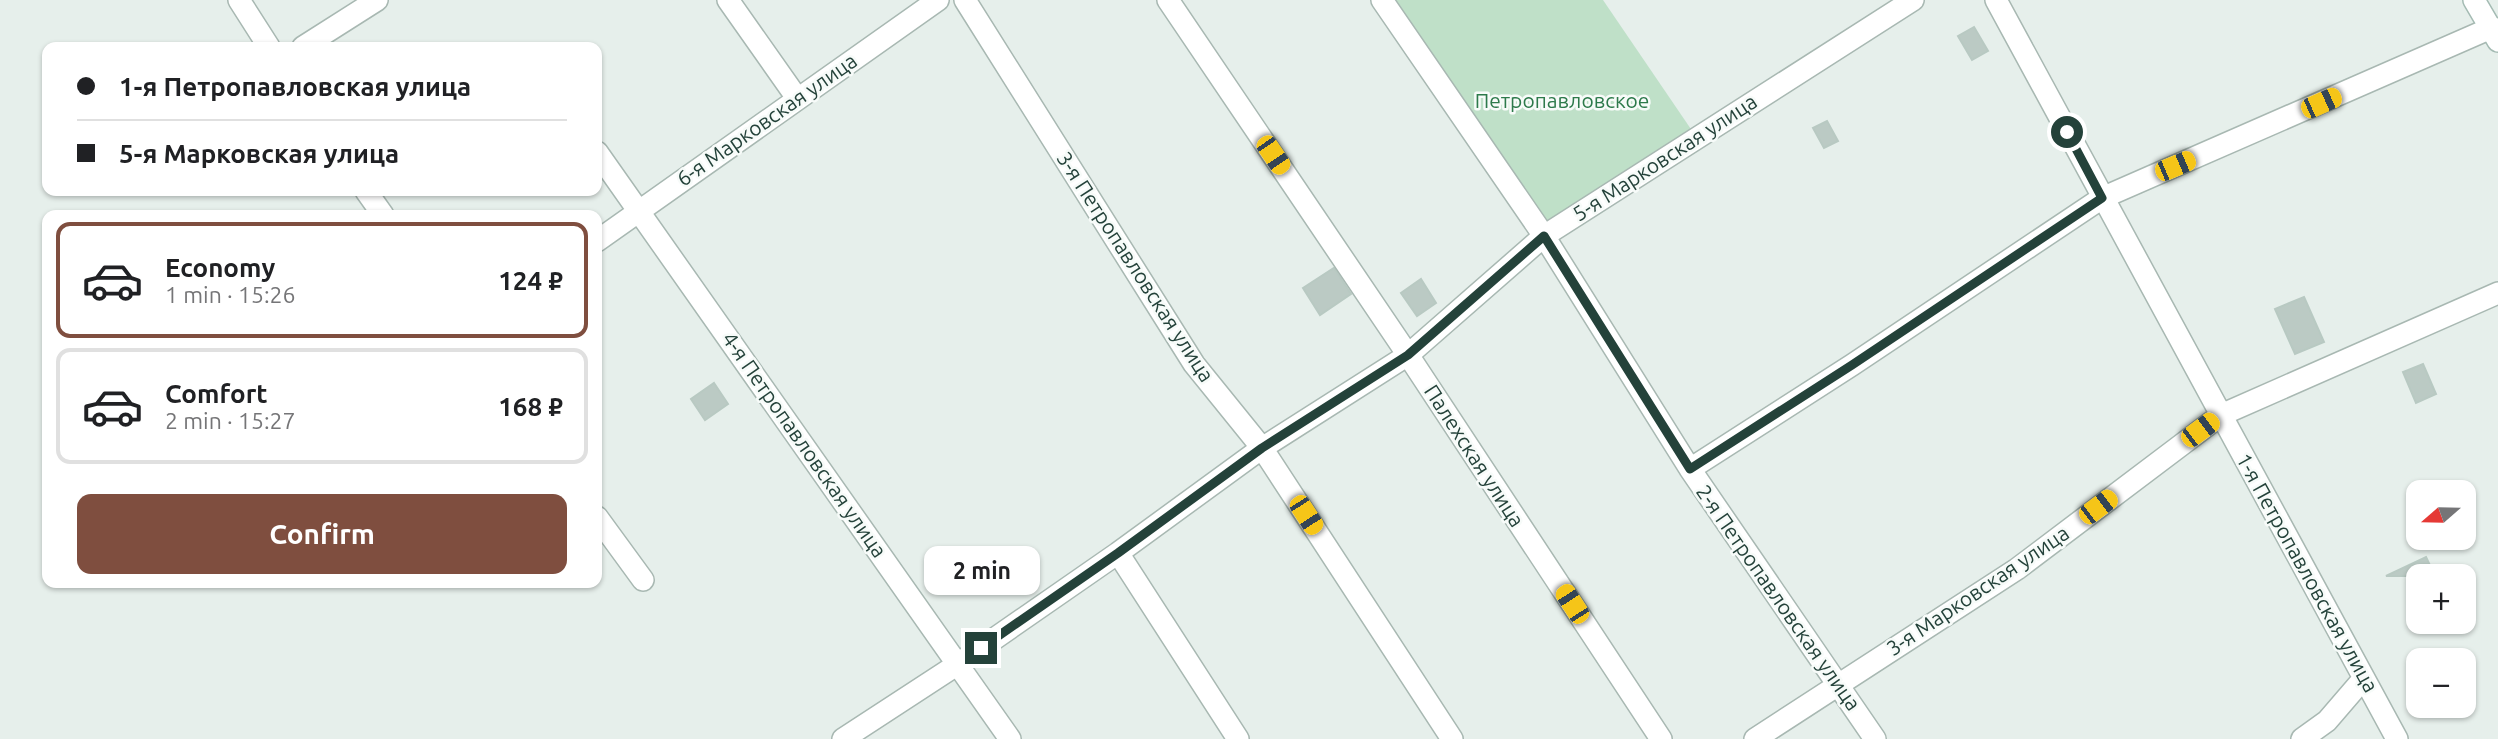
<!DOCTYPE html>
<html lang="en">
<head>
<meta charset="utf-8">
<style>
  body { margin:0; font-family:Ubuntu,sans-serif; background:#f6f6f6; color:#202124; height:100vh; display:flex; flex-direction:column; font-size:26px; white-space:nowrap }
  * { box-sizing:border-box; margin:0 }
  p { font-size:23px; color:#757577 }
  .icon { flex:none; width:38px; height:38px; fill:none; stroke:currentColor; stroke-width:2; stroke-linecap:round; stroke-linejoin:round }
  .map { position:relative; flex:1; overflow:hidden }
  .details { position:absolute; left:42px; top:210px; width:560px; height:378px; display:flex; flex-direction:column; background:#fff; border-radius:14px; box-shadow:0 2px 5px #0004 }
  .details>* { flex:none }
  .banner { position:absolute; left:42px; top:42px; width:560px; height:154px; border-radius:14px; box-shadow:0 2px 5px #0004; display:grid; align-content:center; height:154px; padding:0 35px; background:#fff }
  .needle { width:46px; rotate:250deg }
  .fabs { position:absolute; left:2406px; top:480px; display:grid; gap:14px }
  .fabs a { display:grid; place-items:center; width:70px; height:70px; border-radius:14px; background:#fff; box-shadow:0 2px 5px #0004; font-size:35px }
  .end { position:absolute; width:32px; height:32px; margin:-16px; border:9px solid #24423a; background:#fff; box-shadow:0 0 0 4px #fff }
  .from { border-radius:50% }
  .bubble { position:absolute; height:49px; border-radius:14px; background:#fff; box-shadow:0 2px 5px #0004; font-size:23px; font-weight:700; line-height:49px; text-align:center }
  .car { position:absolute; width:21px; height:42px; margin:-21px -10px; border-radius:9px; box-shadow:0 0 5px 2px #0007; background:linear-gradient(#f5c518 24%,#345 0 40%,#f5c518 0 76%,#345 0 86%,#f5c518 0) }
  .banner b { display:flex; align-items:center; gap:24px; height:66px; font-size:26px }
  .banner b+b { border-top:2px solid #e0e0e0 }
  .banner i { width:18px; height:18px; background:#202124 }
  ul { padding:12px 0 0; list-style:none }
  li { display:flex; align-items:center; gap:21px; height:116px; margin:0 14px 10px; padding:0 21px; border:4px solid #e0e0e0; border-radius:14px }
  li div { flex:1 }
  li b { display:block; font-size:26px }
  li em { font-style:normal; font-weight:700 }
  li.selected { border-color:#7f4e3f }
  li>.icon { width:63px; height:63px; stroke-width:1.5 }
  .action { display:flex; gap:14px; margin-top:auto; padding:14px 35px }
  .action a { flex:1; height:80px; border-radius:14px; background:#7f4e3f; color:#fff; font-size:28px; font-weight:700; line-height:80px; text-align:center }
  .map>svg:first-child { display:block }
</style>
</head>
<body>
<div class="map">
<svg width="2498" height="739" viewBox="0 0 2498 739">
  <rect width="100%" height="100%" fill="#e6efeb"/>
  <path fill="#bfe0c8" d="M1382,0H1603L1697,138L1544,236Z"/>
  <path fill="#bbcac4" stroke="#b8c9c2" stroke-width="2" d="M1974,27L1988,51L1972,60L1958,36Z
    M1827,121L1838,141L1824,148L1813,128Z
    M1334,268L1351,294L1320,315L1303,288Z
    M1421,279L1436,303L1417,316L1401,293Z
    M2304,297L2324,342L2295,354L2275,309Z
    M2423,364L2436,394L2416,403L2403,372Z
    M714,383L728,404L705,420L691,399Z
    M2426,557L2435,576H2386Z"/>
  <g fill="none" stroke-linecap="round" stroke-linejoin="round">
    <g stroke="#a8b8b2" stroke-width="24">
      <path id="street" d="M239,0L269,47
        M728,0L797,98
        M965,0L1194,364L1262,448L1452,739
        M1168,0L1408,355L1661,739
        M1382,0L1544,236L1690,469L1875,739
        M1996,0L2397,739
        M303,47L377,0
        M597,152L1010,739
        M366,191L383,215
        M597,241L938,0
        M1690,469L1852,365L2102,198L2491,28L2498,29
        M597,517L643,580
        M1118,553L1238,739
        M843,739L958,664L1118,553L1262,448L1408,355L1544,236L1913,0
        M1755,739L2017,569L2221,415L2498,293
        M2302,739L2327,721L2364,678"/>
    </g>
    <g stroke="#a4bbb3" stroke-width="24">
      <path id="secondary" d="M2474,0L2498,41"/>
    </g>
    <use href="#street" stroke="#fff" stroke-width="21"/>
    <use href="#secondary" stroke="#fff" stroke-width="21"/>
  </g>
  <g fill="none" stroke-linecap="round" stroke-linejoin="round">
    <path stroke="#24423a" stroke-width="9" d="M981,648L1118,553L1262,448L1408,355L1544,236L1690,469L1852,365L2102,198L2067,132"/>
  </g>
  <g text-anchor="middle" stroke-width="5" stroke-linejoin="round" paint-order="stroke">
    <g font-size="21" fill="#2d7a4b" stroke="#f7fbf9">
      <text x="1562" y="108">Петропавловское</text>
    </g>
    <g font-size="21" fill="#24423a" stroke="#f7fbf9">
      <text transform="translate(767 120) rotate(-35)" y="7">6-я Марковская улица</text>
      <text transform="translate(1665 158) rotate(-33)" y="7">5-я Марковская улица</text>
      <text transform="translate(1135 267) rotate(57)" y="7">3-я Петропавловская улица</text>
      <text transform="translate(804 445) rotate(55)" y="7">4-я Петропавловская улица</text>
      <text transform="translate(1474 456) rotate(57)" y="7">Палехская улица</text>
      <text transform="translate(2307 573) rotate(61)" y="7">1-я Петропавловская улица</text>
      <text transform="translate(1978 591) rotate(-34)" y="7">3-я Марковская улица</text>
      <text transform="translate(1778 598) rotate(55)" y="7">2-я Петропавловская улица</text>
    </g>
  </g>
</svg>
<div class="fabs">
<a><svg class="needle" viewBox="-14 -14 28 28"><path d="M0-13l5 13h-10z" fill="#e53935"/><path d="M0 13l5-13h-10z" fill="#757577"/></svg></a>
<a>+</a>
<a>−</a>
</div>
<i class="end from" style="left:2067px;top:132px"></i>
<i class="end" style="left:981px;top:648px"></i>
<div class="bubble" style="left:924px;top:546px;width:116px">2 min</div>
<i class="car" style="left:2321px;top:103px;rotate:66deg"></i>
<i class="car" style="left:1273px;top:155px;rotate:146deg"></i>
<i class="car" style="left:2175px;top:166px;rotate:67deg"></i>
<i class="car" style="left:2200px;top:430px;rotate:53deg"></i>
<i class="car" style="left:2098px;top:507px;rotate:53deg"></i>
<i class="car" style="left:1306px;top:515px;rotate:147deg"></i>
<i class="car" style="left:1572px;top:604px;rotate:327deg"></i>
<div class="banner">
<b><i class="from"></i>1-я Петропавловская улица</b>
<b><i></i>5-я Марковская улица</b>
</div>
<section class="details">
<ul>
<li class="selected"><svg class="icon" aria-label="car" viewBox="0 0 24 24"><path d="M5 17H2v-5l4-1 3-4h7l3 4 3 1v5h-3M9 17h6M6 11h13"/><circle cx="7" cy="17" r="2"/><circle cx="17" cy="17" r="2"/></svg><div><b>Economy</b><p>1 min · 15:26</p></div><em>124 ₽</em></li>
<li><svg class="icon" aria-label="car" viewBox="0 0 24 24"><path d="M5 17H2v-5l4-1 3-4h7l3 4 3 1v5h-3M9 17h6M6 11h13"/><circle cx="7" cy="17" r="2"/><circle cx="17" cy="17" r="2"/></svg><div><b>Comfort</b><p>2 min · 15:27</p></div><em>168 ₽</em></li>
</ul>
<div class="action"><a>Confirm</a></div>
</section>
</div>
</body>
</html>
